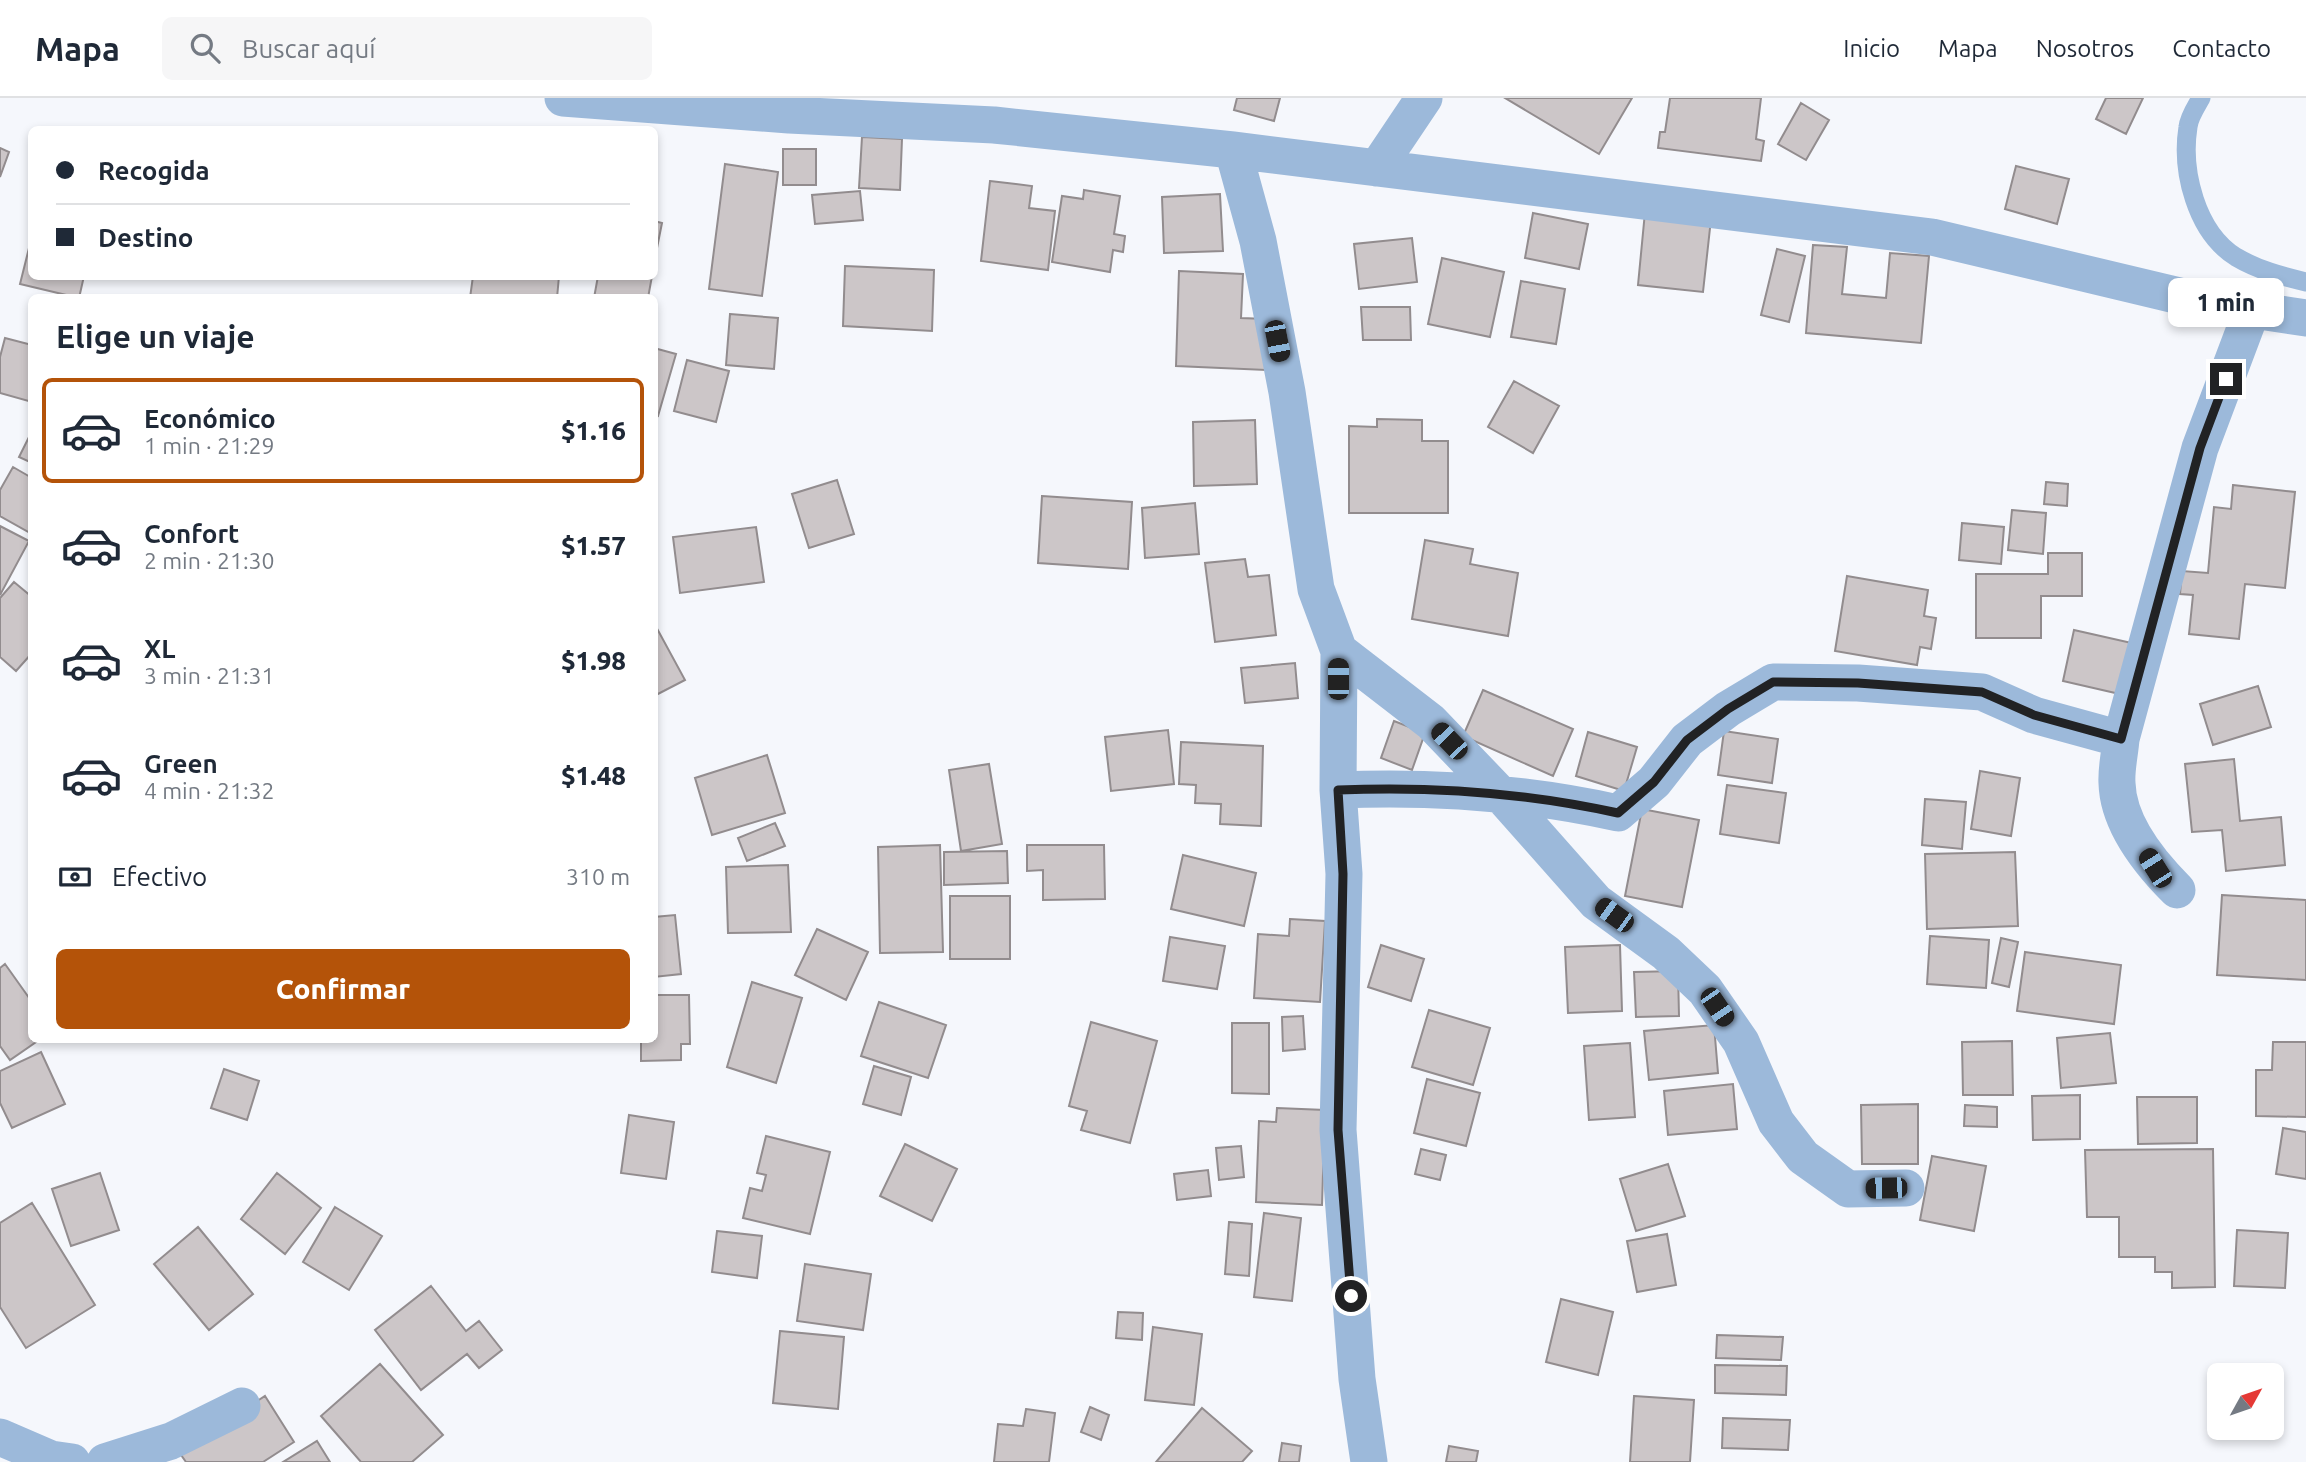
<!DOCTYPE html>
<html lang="es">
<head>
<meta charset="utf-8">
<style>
  body { margin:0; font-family:Ubuntu,sans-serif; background:#f6f6f7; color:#1f2937; height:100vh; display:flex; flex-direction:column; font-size:26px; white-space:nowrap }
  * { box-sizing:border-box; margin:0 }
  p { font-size:23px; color:#747a83 }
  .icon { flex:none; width:38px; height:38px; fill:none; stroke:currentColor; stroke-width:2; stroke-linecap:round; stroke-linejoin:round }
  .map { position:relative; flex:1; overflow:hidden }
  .sheet { position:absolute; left:28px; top:196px; width:630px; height:749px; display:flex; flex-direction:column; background:#fff; border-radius:10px; box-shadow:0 4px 10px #0003 }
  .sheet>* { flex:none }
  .hud { position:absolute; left:28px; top:28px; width:630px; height:154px; border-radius:10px; box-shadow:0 4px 10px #0003; display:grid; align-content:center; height:154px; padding:0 28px; background:#fff }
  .needle { width:46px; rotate:50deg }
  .tools { position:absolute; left:2207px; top:1265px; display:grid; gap:14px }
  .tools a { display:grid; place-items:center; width:77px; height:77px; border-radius:10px; background:#fff; box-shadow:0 4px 10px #0003; font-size:35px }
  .end { position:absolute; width:32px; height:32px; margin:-16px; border:9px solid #212224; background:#fff; box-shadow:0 0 0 4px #fff }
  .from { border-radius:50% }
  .bubble { position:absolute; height:49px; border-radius:10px; background:#fff; box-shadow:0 4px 10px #0003; font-size:23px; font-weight:800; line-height:49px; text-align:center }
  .car { position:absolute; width:21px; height:42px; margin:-21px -10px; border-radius:9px; box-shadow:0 0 5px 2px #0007; background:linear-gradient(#222 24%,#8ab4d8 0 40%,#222 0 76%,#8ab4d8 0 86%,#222 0) }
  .hud b { display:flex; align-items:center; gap:24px; height:66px; font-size:26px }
  .hud b+b { border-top:2px solid #e0e1e3 }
  .hud i { width:18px; height:18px; background:#1f2937 }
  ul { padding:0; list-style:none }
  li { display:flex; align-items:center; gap:21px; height:105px; margin:0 14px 10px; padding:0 14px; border:4px solid transparent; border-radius:10px }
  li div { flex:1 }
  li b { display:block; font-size:26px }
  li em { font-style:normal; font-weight:800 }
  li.on { border-color:#b45309 }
  li>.icon { width:63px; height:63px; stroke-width:1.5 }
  h2 { padding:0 28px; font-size:32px; line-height:84px }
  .pay { display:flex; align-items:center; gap:18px; height:77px; padding:0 28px; font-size:26px }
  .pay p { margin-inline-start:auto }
  .primary-button { display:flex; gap:14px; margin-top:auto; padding:14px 28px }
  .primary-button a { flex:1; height:80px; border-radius:10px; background:#b45309; color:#fff; font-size:28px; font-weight:800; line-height:80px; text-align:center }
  header { display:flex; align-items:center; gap:42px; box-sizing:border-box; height:98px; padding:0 35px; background:#fff; border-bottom:2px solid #e0e1e3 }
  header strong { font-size:33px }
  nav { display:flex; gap:38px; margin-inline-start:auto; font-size:24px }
  .search { width:490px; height:63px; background:#f6f6f7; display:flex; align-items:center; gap:18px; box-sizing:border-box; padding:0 24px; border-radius:10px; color:#747a83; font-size:26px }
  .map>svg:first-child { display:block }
</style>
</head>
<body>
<header>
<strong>Mapa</strong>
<div class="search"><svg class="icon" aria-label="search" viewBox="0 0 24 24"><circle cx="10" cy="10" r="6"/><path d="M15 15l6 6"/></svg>Buscar aquí</div>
<nav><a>Inicio</a><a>Mapa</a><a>Nosotros</a><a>Contacto</a></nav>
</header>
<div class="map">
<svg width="2306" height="1364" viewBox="0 0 2306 1364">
  <rect width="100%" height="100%" fill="#f5f7fc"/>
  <path fill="#ccc6c8" stroke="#928c8e" stroke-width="2" d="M1237,0H1280L1274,23L1234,12Z
    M1505,0H1632L1599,56Z
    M1670,0H1761L1756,41L1764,43L1761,63L1658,50L1660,34H1665Z
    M2106,0H2143L2126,36L2096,21Z
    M1801,5L1829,22L1806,62L1778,46Z
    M862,39L902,41L900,92L859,90Z
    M0,50L9,54L0,79Z
    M783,51H816V87H783Z
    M725,66L778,74L762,198L709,191Z
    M2016,68L2069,81L2057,126L2005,111Z
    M990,83L1032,88L1029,110L1055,113L1048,172L981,163Z
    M1084,92L1120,98L1114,136L1125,138L1123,154L1113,152L1110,174L1052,164L1062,98L1083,101Z
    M860,93L863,122L815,126L812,97Z
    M1220,96L1223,153L1164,155L1162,99Z
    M1645,114L1711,121L1703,194L1638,187Z
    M1533,115L1588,126L1579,171L1525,160Z
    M654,123L662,125L654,165Z
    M32,138V178H84L79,200L20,186Z
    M1412,140L1417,184L1359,191L1354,146Z
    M1813,147L1847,149L1842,196L1886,200L1890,155L1929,158L1921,245L1806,235Z
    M1777,151L1805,158L1789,224L1761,217Z
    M1442,160L1504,174L1490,239L1428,226Z
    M845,168L934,172L932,233L843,228Z
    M1179,173L1243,176L1241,220L1267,221L1266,272L1176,268Z
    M473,178H559L557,200H470Z
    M598,178H652L648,200H594Z
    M1521,183L1565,191L1556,246L1511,239Z
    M1361,209H1410L1411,242H1363Z
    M730,216L778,220L774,271L726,267Z
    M5,240L32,247V304L0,295V259Z
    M654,250L676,256L658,318L654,317Z
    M687,262L729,273L716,324L674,313Z
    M1514,283L1559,308L1533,355L1488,329Z
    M1377,321L1422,322V343H1448V415H1349V328L1377,329Z
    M1255,322L1257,386L1194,388L1193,324Z
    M32,333V365L19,359Z
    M13,369L32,380V436L0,418V392Z
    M837,382L854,436L809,450L792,396Z
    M2046,384L2068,386L2067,408L2044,406Z
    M2233,387L2295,394L2285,490L2245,486L2239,541L2189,536L2193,497L2180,496L2182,473L2208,475L2214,409L2231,411Z
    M1042,398L1132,404L1128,471L1038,465Z
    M1195,405L1199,456L1145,460L1142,410Z
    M2012,412L2046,415L2043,456L2008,452Z
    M1962,425L2004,429L2001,466L1959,462Z
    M0,428L29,443L0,497Z
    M756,429L764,484L680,495L673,439Z
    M1425,442L1473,451L1470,466L1518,475L1508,538L1412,521Z
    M2048,455H2082V498H2041V540H1976V476H2048Z
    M1245,461L1248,479L1269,477L1276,537L1215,544L1205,465Z
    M1847,478L1928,492L1924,518L1936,520L1931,551L1920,549L1917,567L1835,553Z
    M14,484L32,499V555L16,573L0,559V500Z
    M654,525L685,582L654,598Z
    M2074,532L2136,546L2124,597L2063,583Z
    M1295,565L1298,600L1245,605L1241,570Z
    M2258,588L2271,629L2213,647L2200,606Z
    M1483,592L1573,631L1553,678L1463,638Z
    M1394,623L1425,635L1412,672L1381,660Z
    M1168,632L1174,686L1111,693L1105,639Z
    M1724,633L1778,641L1772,685L1718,677Z
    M1588,634L1637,649L1624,693L1576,678Z
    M1181,644L1263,648L1261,728L1220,726L1221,706L1195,705L1196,687L1179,686Z
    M767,657L785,715L712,737L695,680Z
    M2234,661L2240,723L2281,719L2285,767L2226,773L2222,732L2192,734L2185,666Z
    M989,666L1002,746L961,753L949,672Z
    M1980,673L2020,680L2011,738L1971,731Z
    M1727,687L1786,695L1779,745L1720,736Z
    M1925,701L1966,704L1962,751L1922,747Z
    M1642,711L1699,722L1682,809L1625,798Z
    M775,725L785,748L747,763L738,740Z
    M940,747L943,854L880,855L878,749Z
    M1027,747H1104L1105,801L1043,802V772L1027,773Z
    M1007,753L1008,785L944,787V754Z
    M2015,754L2018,828L1927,831L1925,756Z
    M1183,757L1256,775L1244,828L1171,811Z
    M788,767L791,834L728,835L726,769Z
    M2222,797L2306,802V882L2217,877Z
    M950,798H1010V861H950Z
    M675,817L681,876L654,879V819Z
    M1290,821L1325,823L1320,904L1254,900L1258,836L1289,838Z
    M817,831L868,854L846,902L795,877Z
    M1930,838L1989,842L1986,890L1927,886Z
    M1170,839L1225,848L1217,891L1163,883Z
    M2001,840L2018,844L2009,889L1992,885Z
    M1381,847L1424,861L1411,903L1368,889Z
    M1620,847L1622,913L1568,915L1565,849Z
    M2025,854L2121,867L2114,926L2017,913Z
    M5,866L32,904V942H39L10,962L0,948V870Z
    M1678,873L1679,918L1636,919L1634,874Z
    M752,884L802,900L776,985L727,969Z
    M654,897H689L690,946H681V962L641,963V942H654Z
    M879,904L946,927L928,980L861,958Z
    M1429,912L1490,930L1473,987L1412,969Z
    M1303,918L1305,951L1283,953L1282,919Z
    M1091,924L1157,943L1130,1045L1081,1032L1087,1013L1069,1008Z
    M1232,925H1269V996L1232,995Z
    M1714,927L1718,975L1649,982L1644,933Z
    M2110,935L2116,985L2061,990L2057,940Z
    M2012,943L2013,997H1963L1962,944Z
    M2273,944H2306V1019L2256,1018V972H2272Z
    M1630,945L1635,1019L1589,1022L1584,948Z
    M41,954L65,1006L12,1030L0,1005V973Z
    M874,968L911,979L901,1017L863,1006Z
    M224,971L259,983L247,1022L211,1010Z
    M1427,981L1480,995L1466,1048L1414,1035Z
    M1733,986L1737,1031L1668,1037L1664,993Z
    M2080,997V1041L2033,1042L2032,998Z
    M2137,999H2197V1045L2138,1046Z
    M1918,1006V1066H1862L1861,1007Z
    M1965,1007L1997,1009V1029L1964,1028Z
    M1277,1010L1325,1012L1322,1107L1256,1104L1259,1023L1276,1024Z
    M629,1017L674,1024L666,1081L621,1075Z
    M2283,1030L2306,1034V1081L2276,1076Z
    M766,1038L830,1054L810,1136L743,1120L750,1090L762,1093L766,1077L757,1075Z
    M905,1046L957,1071L932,1123L880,1098Z
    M1241,1048L1244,1079L1219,1082L1216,1050Z
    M1421,1051L1446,1057L1440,1082L1415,1076Z
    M2213,1051L2215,1189L2172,1190V1174H2155V1159H2119V1119H2087L2085,1052Z
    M1932,1058L1986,1068L1974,1133L1920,1122Z
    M1668,1066L1685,1118L1636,1133L1620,1081Z
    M1208,1072L1211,1098L1177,1102L1174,1076Z
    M100,1075L119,1132L71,1148L52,1091Z
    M277,1075L321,1110L285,1156L241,1121Z
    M32,1105L95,1207L26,1250L0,1209V1125Z
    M335,1109L382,1138L349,1192L303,1164Z
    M1264,1115L1301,1120L1292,1203L1254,1199Z
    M1229,1124L1252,1126L1249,1178L1225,1176Z
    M198,1129L253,1196L209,1232L154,1166Z
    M2237,1132L2288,1135L2285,1190L2234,1188Z
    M717,1133L762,1138L757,1180L712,1174Z
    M1667,1136L1676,1187L1637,1194L1627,1143Z
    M805,1166L871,1176L863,1232L797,1223Z
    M431,1188L466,1233L479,1223L502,1252L479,1270L467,1256L421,1292L375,1232Z
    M1561,1201L1613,1214L1598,1277L1546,1264Z
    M1118,1214L1143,1215L1142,1242L1116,1240Z
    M1153,1229L1202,1236L1194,1307L1145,1302Z
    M780,1233L844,1239L838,1311L773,1305Z
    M1717,1237L1783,1239L1781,1262L1716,1260Z
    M380,1266L443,1337L412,1364H361L321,1318Z
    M1715,1267L1787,1268L1786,1297L1715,1295Z
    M265,1298L294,1344L263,1364H186L179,1354Z
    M1634,1298L1694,1302L1690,1364H1630Z
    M1090,1309L1109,1317L1101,1342L1081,1334Z
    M1202,1310L1252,1353L1242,1364H1156Z
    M1026,1311L1055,1315L1049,1364H994L998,1326L1023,1328Z
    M1723,1320L1790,1322L1788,1352L1722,1350Z
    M317,1343L330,1364H283Z
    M1282,1345L1301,1348L1299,1364H1279Z
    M1449,1348L1478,1353L1476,1364H1446Z"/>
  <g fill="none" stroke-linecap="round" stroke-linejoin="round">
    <path stroke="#9cb9da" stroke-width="19" d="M2201,0C2196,9 2189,19 2188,29C2181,73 2196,134 2236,159C2258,172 2281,178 2306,184"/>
    <path stroke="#9cb9da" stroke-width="37" d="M563,0L789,17L994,27L1233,52L1932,139L2213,206L2306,220
      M1233,52L1258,143L1287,294L1316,491L1339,553L1338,692L1344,776L1338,1032L1357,1281L1369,1364
      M1377,70L1424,0
      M1339,553L1431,624L1503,699L1596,804L1666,855L1705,892L1741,944L1776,1024L1803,1059L1848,1091L1906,1090
      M2121,641C2120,655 2116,671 2117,685C2118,726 2150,765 2177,792
      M1338,692C1431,688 1527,695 1618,715L1654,684L1687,642L1728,611L1773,584L1858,585L1982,594L2034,617L2121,641L2200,350L2252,212
      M0,1339L51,1361L72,1364
      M105,1364L171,1343L242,1308"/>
  </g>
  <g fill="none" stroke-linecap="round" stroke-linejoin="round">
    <path stroke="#212224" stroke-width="9" d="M1351,1198L1338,1032L1343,776L1338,692C1431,688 1527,695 1618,715L1654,684L1687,642L1728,611L1773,584L1858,585L1982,594L2034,617L2121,641L2200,350L2226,281"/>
  </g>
</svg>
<div class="tools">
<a><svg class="needle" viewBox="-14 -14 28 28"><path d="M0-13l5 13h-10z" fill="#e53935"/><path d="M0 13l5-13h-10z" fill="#747a83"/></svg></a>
</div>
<i class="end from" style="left:1351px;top:1198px"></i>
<i class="end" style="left:2226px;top:281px"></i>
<div class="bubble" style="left:2168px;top:180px;width:116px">1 min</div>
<i class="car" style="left:1277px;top:243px;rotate:169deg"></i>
<i class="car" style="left:1338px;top:581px;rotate:0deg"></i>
<i class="car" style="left:1449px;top:643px;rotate:316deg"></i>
<i class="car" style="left:2155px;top:770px;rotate:328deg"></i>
<i class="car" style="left:1614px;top:817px;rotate:306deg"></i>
<i class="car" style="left:1717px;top:909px;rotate:146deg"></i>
<i class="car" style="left:1886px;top:1090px;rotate:269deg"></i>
<div class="hud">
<b><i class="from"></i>Recogida</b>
<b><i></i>Destino</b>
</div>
<section class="sheet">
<h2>Elige un viaje</h2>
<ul>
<li class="on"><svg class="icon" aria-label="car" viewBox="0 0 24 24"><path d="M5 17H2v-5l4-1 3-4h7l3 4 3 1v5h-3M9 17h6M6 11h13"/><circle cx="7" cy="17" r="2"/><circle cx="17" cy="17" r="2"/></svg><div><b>Económico</b><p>1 min · 21:29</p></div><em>$1.16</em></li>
<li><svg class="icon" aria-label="car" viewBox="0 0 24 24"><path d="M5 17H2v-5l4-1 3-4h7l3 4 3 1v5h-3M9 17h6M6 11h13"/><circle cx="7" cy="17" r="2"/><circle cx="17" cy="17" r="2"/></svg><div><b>Confort</b><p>2 min · 21:30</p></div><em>$1.57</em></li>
<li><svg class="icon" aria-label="car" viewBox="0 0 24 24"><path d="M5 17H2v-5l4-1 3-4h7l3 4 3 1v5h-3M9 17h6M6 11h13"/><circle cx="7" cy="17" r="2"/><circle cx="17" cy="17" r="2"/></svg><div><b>XL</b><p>3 min · 21:31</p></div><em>$1.98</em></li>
<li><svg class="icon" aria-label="car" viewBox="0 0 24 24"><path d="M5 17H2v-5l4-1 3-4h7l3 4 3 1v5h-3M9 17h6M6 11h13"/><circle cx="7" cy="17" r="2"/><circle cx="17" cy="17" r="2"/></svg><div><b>Green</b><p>4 min · 21:32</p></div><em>$1.48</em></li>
</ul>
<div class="pay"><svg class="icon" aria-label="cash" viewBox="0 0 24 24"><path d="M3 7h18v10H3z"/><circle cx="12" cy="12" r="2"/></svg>Efectivo<p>310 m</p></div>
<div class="primary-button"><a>Confirmar</a></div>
</section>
</div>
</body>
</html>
